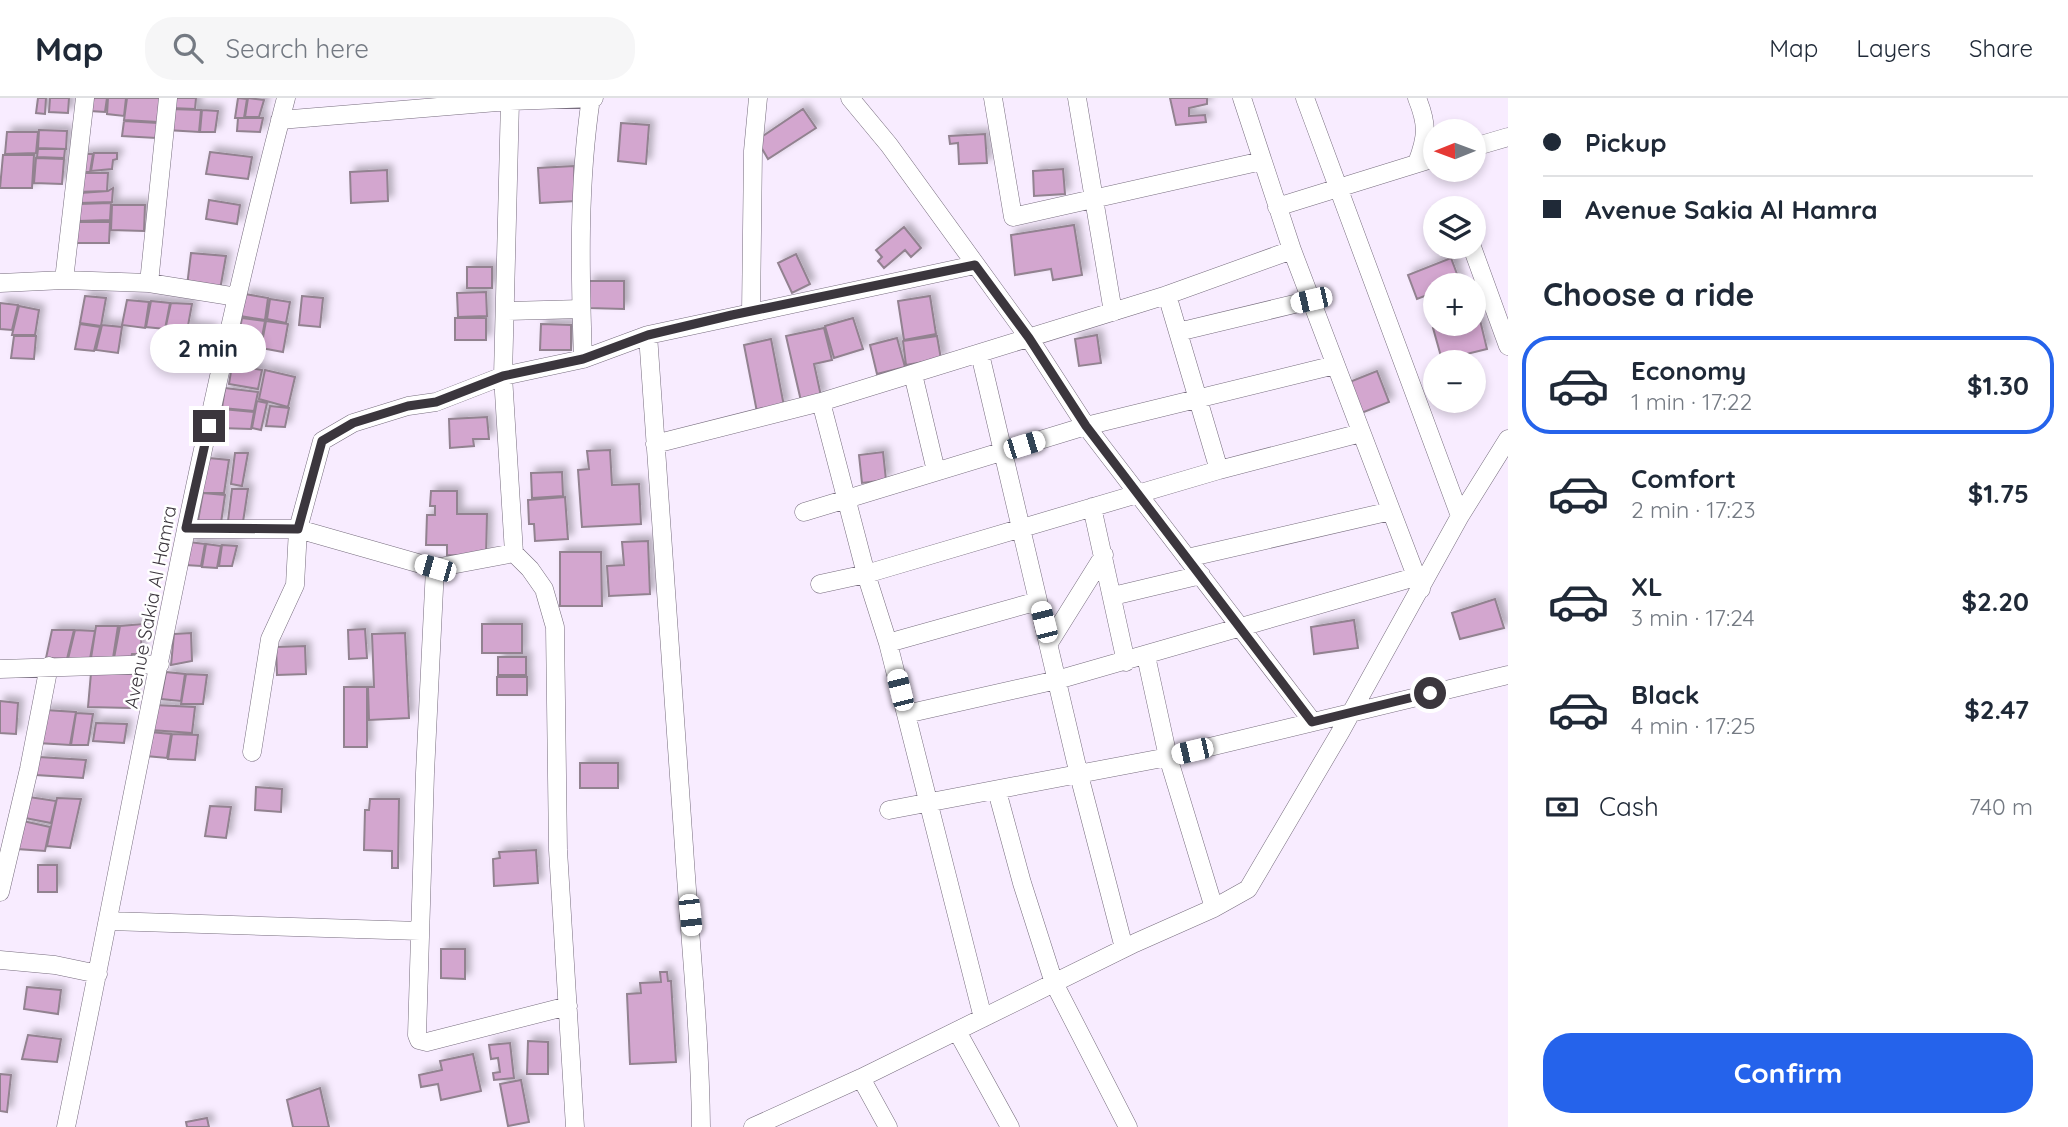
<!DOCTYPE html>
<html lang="en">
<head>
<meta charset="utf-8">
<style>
  body { margin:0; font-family:Quicksand,sans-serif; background:#f6f6f7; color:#1f2937; height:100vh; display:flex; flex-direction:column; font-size:26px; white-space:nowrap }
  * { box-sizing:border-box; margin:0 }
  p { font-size:23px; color:#747a83 }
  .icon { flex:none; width:38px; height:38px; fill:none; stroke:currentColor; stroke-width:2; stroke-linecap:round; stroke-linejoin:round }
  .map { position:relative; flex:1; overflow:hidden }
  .sheet { display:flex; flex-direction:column; background:#fff; width:560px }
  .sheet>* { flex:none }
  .top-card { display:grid; align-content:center; height:154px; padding:0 35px; background:#fff }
  .needle { width:46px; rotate:269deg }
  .tools { position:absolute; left:1423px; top:21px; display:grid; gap:14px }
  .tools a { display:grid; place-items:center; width:63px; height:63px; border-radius:50%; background:#fff; box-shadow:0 4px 10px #0003; font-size:35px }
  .end { position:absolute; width:32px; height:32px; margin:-16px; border:9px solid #3b363d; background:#fff; box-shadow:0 0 0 4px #fff }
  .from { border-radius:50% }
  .bubble { position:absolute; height:49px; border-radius:24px; background:#fff; box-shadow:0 4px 10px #0003; font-size:23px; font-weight:700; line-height:49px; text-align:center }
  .car { position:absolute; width:21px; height:42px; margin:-21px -10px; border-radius:9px; box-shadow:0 0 5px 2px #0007; background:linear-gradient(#fff 24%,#345 0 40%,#fff 0 76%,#345 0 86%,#fff 0) }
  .top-card b { display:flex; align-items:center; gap:24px; height:66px; font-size:26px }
  .top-card b+b { border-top:2px solid #e0e1e3 }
  .top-card i { width:18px; height:18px; background:#1f2937 }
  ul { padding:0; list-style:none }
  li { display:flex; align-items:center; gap:21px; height:98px; margin:0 14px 10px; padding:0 21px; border:4px solid transparent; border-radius:28px }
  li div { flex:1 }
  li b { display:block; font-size:26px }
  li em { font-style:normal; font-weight:700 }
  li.active { border-color:#2563eb }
  li>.icon { width:63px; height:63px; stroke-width:1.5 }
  h2 { padding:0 35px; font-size:32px; line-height:84px }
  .pay { display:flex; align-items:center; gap:18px; height:77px; padding:0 35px; font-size:26px }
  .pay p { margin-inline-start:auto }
  .cta { display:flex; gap:14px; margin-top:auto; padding:14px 35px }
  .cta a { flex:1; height:80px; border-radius:28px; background:#2563eb; color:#fff; font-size:28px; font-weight:700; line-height:80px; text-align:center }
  header { display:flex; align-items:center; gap:42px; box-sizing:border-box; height:98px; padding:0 35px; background:#fff; border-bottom:2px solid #e0e1e3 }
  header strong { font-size:33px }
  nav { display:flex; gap:38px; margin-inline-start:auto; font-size:24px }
  .search { width:490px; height:63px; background:#f6f6f7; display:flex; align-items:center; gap:18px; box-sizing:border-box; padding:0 24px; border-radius:28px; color:#747a83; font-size:26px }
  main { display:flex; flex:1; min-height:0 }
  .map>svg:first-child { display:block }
</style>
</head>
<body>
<header>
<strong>Map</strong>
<div class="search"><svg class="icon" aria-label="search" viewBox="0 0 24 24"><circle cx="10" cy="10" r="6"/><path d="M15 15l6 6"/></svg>Search here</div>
<nav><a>Map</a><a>Layers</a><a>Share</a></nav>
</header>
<main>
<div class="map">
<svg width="1508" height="1029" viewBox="0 0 1508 1029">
  <defs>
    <filter id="shadow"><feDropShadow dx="5" dy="-5" stdDeviation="3.5" flood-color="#0004"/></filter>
  </defs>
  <rect width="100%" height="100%" fill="#f8ecff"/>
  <path fill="#d3a6cf" stroke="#928290" stroke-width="2" filter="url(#shadow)" d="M38,0H46L45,16L36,15Z
    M50,0H69L68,15L49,14Z
    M91,0H107L105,14L90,13Z
    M108,0H126L124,18L107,16Z
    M127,0H161L158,24L124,22Z
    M172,0H196L195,11L171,10Z
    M238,0L247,1L244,20H235Z
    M248,0L264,2L259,19H245Z
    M1170,0H1207V6L1189,10V18L1205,17L1206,24L1176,27Z
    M170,11L201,12L199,34L167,32Z
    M803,11L816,30L768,61L757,42Z
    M202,12L218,13L215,34H200Z
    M238,20H263L260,34L237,33Z
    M124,23L158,25L156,40L122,38Z
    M621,25L649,27L646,66L618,63Z
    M39,32L67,33L66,51L38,50Z
    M7,34H38L36,55L5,56Z
    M985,36L987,65L959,66L958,45L950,46L949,38Z
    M38,51H65L64,60L37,59Z
    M210,54L252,59L248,81L206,76Z
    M94,55H117V61L113,62L112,71L91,73Z
    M82,56H93L90,74H79Z
    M3,57H34L32,90H0Z
    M36,60L64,61L62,86L34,85Z
    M574,68L576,103L540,105L538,70Z
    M1063,71L1065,96L1034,98L1033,73Z
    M387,72L388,103L351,105L350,74Z
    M78,75H108L107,93L76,94Z
    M113,90L112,104L79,105L80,95L108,93Z
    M209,102L240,107L237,126L206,121Z
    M111,105L110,122L78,123V106Z
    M112,107H145L144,133L111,132Z
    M76,124H110L109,145H75Z
    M1074,127L1082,177L1053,182L1051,171L1015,177L1011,137Z
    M904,129L921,150L911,159L905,152L884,170L878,163L882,159L876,152Z
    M191,155L226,158L220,192L187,188Z
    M796,156L810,186L792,195L778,165Z
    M1451,160L1460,184L1452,187H1435V194L1417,201L1408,177Z
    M467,169H492V190H467Z
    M589,183H624V211L589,210Z
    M486,194L487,218L458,219L457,195Z
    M245,196L268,200L265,222L240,218Z
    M85,198L106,200L101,228L80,225Z
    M302,198L323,200L320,229L299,227Z
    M930,198L936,236L904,242L898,203Z
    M270,201L290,204L286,225L267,221Z
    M127,202L149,204L145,230L122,227Z
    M151,203L170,205L165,231L146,229Z
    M0,205L18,207L12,232L0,231Z
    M171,205L192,206L187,233L165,232Z
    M19,208L39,212L35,237H12Z
    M1479,218L1487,251L1442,262L1433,230L1449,226H1474V220Z
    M242,220L265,223L260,250L237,245Z
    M455,220H486V242H455Z
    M853,220L863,251L834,260L825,228Z
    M266,223L288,226L283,254L261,250Z
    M80,226L100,229L94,253L75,251Z
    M541,226L571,227V252H540Z
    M102,227L122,229L118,255L96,252Z
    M189,228L212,231L207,257H182Z
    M824,230L832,262L814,266L821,298L801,303L786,238Z
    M1097,237L1101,265L1079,268L1075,241Z
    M14,238H36L34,261L11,260Z
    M937,238L941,261L906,267L903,243Z
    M897,240L905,269L877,276L870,247Z
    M771,241L784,308L757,314L744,247Z
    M232,267L262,272L258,291L229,286Z
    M265,272L295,279L288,309L259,301Z
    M1377,273L1389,304L1359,316L1347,285Z
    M225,290L258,294L254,313L222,310Z
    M257,303L267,305L261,332L252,330Z
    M270,308L289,310L285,329L266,328Z
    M222,311L254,314L251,331L220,330Z
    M487,319L489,341H473L474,348L450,350L449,321Z
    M610,352L612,387L639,386L641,426L582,429L578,372L589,371L587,353Z
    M883,354L886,382L862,385L859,357Z
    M235,355H248L242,388L231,386Z
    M209,360L229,362L224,395H200Z
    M562,374L563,398L532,400L531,375Z
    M232,391H248L243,424L228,423Z
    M431,393H457V416H487L486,458L447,457V447H426L427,417H435V408H430Z
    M203,395L225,397L221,425L198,423Z
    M565,399L568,441L535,443L534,426H529L528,402Z
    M648,443L650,496L609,498L607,468L624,467L622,444Z
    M189,444L205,446L201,468L185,467Z
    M206,446L221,448L217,470L202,469Z
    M222,447L237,448L232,468H219Z
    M560,454H601L602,508H560Z
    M1495,501L1504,530L1460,541L1452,515Z
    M1354,522L1358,550L1314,556L1311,529Z
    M143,526L140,556H132L131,560H114L120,528Z
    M482,526H522V555H482Z
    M96,528H118L113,560H91Z
    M365,531L367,560L349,561L348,532Z
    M52,532H74L67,561L46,560Z
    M75,532L95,533L90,561H68Z
    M191,535L192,563L171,567L174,536Z
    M405,535L409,620L369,622L368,589H374L372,536Z
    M305,548L306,576L277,577L276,549Z
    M498,559H526V577H498Z
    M166,574L185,576L181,603L161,601Z
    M91,575L136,576L130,610L88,609Z
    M186,576L207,577L203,606H181Z
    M497,579H527V597H497Z
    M344,589H367V649H344Z
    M0,603L18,605L16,636L0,635Z
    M154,607L195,609L192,635L151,632Z
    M45,612L76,614L70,647L38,645Z
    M76,615L93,616L88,647H71Z
    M96,625L127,626L124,645L93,643Z
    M150,634L171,636L167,660L146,658Z
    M172,636L198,637L195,662L168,661Z
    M39,659L86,662L83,680L36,677Z
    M580,665H618V690H580Z
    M256,689L282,691L281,714L255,712Z
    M29,699L56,703L51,725L25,720Z
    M57,700L81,701L70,750L47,748Z
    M370,701H399L398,770H392V753L364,752L365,712H369Z
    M210,708L231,709L226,740L205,738Z
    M23,723L50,729L45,753L17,751Z
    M536,752L538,785L494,788L493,761L500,760L499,754Z
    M38,767H57V794H38Z
    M441,851H465V881L441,880Z
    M660,874H667L668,883H671L676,964L630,966L627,896L641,895L640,885L661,884Z
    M27,889L61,892L58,916L24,911Z
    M28,937L61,941L57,964L22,961Z
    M528,943L548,944V976H527Z
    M510,945L514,980L494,982L493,975L500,974L498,960L491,961L489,947Z
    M473,956L481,993L441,1002L438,986L421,989L419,977L442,972L440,963Z
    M0,976L11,977L7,1014L0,1013Z
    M521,982L529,1024L508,1028L500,986Z
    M320,990L329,1029H293L287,1002Z
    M207,1020L209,1029H187L186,1024Z"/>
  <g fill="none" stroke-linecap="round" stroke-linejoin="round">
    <g stroke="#776d7e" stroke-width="19">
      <path id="minor" d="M850,0L889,47L1029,240L1086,328L1312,623
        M993,0L1013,119L1262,63
        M1077,0L1113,214
        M1242,0L1292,152
        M1305,0L1460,418
        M510,3L503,278L514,455L530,471L544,491L555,529L558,752L575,1029
        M280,22L510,3L594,0
        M1474,49L1508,39
        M1417,65C1427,39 1428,27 1417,0
        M1277,109L1435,60
        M1472,149L1508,248
        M64,182L85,0
        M0,185L64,182L149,185L237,199
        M149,185L168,0
        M1167,197L1219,372
        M506,213L581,211
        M751,215L975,167
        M1178,234L1311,202
        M648,237C660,408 672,579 684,749C690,843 700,935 701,1029
        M980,256L1079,677L1124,850
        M583,261C580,174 578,86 591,0
        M913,276L936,373
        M655,346L821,304
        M1092,409L1126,564
        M804,414L1086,328L1335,267
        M186,431H298L435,470L425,675L417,937L419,942L427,944L568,908
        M1187,460L1391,413
        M435,470L514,455
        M820,486L866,476L1219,372L1361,335
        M1113,498L1201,477
        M888,545L1038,503
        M1049,545L1104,457
        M1146,558L1168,659L1214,810
        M0,571L160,566
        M906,616L1057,582L1415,479
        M252,654L270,541L295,487L298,431L322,343L353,325L408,308L436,304L503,278L583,261L648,237L751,215L753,53L758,0
        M997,693L1022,785L1054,885L1128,1029
        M889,712L1168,659L1508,577
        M0,794L29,671L49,568
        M109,823L420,833
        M0,862L55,867L98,876
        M983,920L888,545L866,476L821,304L1167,197L1292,152L1421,491
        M957,933L1010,1029
        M861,980L888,1029
        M66,1029C137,686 197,339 286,0
        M753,1029L861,980L1135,845L1214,810L1248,791L1341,633L1460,418L1508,341"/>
    </g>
    <use href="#minor" stroke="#fff" stroke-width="18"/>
  </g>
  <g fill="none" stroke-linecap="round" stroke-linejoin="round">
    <path stroke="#3b363d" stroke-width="9" d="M209,328L186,430L298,431L322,343L353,325L408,308L436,304L503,278L583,261L648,237L732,217L975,167L1029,240L1086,328L1312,624L1430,595"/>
  </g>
  <g text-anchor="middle" stroke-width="5" stroke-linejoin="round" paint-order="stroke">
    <g font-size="19" fill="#3b363d" stroke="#fff">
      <text transform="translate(150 509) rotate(-79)" y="7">Avenue Sakia Al Hamra</text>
    </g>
  </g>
</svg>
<div class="tools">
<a><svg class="needle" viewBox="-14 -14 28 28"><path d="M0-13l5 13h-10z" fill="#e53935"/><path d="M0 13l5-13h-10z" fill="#747a83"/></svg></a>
<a><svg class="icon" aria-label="layers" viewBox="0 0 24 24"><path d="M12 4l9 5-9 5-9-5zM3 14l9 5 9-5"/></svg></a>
<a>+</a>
<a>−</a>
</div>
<i class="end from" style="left:1430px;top:595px"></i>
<i class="end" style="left:209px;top:328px"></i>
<div class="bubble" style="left:150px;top:226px;width:116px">2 min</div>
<i class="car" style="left:1311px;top:202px;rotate:257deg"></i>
<i class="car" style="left:1024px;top:347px;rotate:73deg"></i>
<i class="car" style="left:435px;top:470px;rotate:286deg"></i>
<i class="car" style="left:1044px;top:524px;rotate:346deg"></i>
<i class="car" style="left:900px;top:592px;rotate:346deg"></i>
<i class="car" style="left:1192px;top:653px;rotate:257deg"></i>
<i class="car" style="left:690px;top:817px;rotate:174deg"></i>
</div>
<section class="sheet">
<div class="top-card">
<b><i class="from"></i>Pickup</b>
<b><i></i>Avenue Sakia Al Hamra</b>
</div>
<h2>Choose a ride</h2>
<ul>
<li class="active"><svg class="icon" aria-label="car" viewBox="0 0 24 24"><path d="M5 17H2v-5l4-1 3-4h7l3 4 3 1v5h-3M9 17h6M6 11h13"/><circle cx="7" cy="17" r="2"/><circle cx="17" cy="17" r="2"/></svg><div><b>Economy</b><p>1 min · 17:22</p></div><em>$1.30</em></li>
<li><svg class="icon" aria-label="car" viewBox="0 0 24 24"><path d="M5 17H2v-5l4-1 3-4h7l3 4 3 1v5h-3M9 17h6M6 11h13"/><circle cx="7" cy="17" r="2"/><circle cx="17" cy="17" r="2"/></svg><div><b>Comfort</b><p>2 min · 17:23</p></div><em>$1.75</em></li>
<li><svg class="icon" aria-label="car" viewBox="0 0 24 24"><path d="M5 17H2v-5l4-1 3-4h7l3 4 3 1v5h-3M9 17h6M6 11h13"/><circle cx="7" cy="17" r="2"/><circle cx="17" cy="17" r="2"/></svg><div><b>XL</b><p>3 min · 17:24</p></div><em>$2.20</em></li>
<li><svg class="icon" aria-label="car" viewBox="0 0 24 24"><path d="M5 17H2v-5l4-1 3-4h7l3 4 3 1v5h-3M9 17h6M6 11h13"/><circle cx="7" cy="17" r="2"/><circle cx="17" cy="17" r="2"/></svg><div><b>Black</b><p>4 min · 17:25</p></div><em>$2.47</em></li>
</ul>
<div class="pay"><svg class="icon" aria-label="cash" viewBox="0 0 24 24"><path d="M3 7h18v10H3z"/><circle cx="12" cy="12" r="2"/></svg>Cash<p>740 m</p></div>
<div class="cta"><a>Confirm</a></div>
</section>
</main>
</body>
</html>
